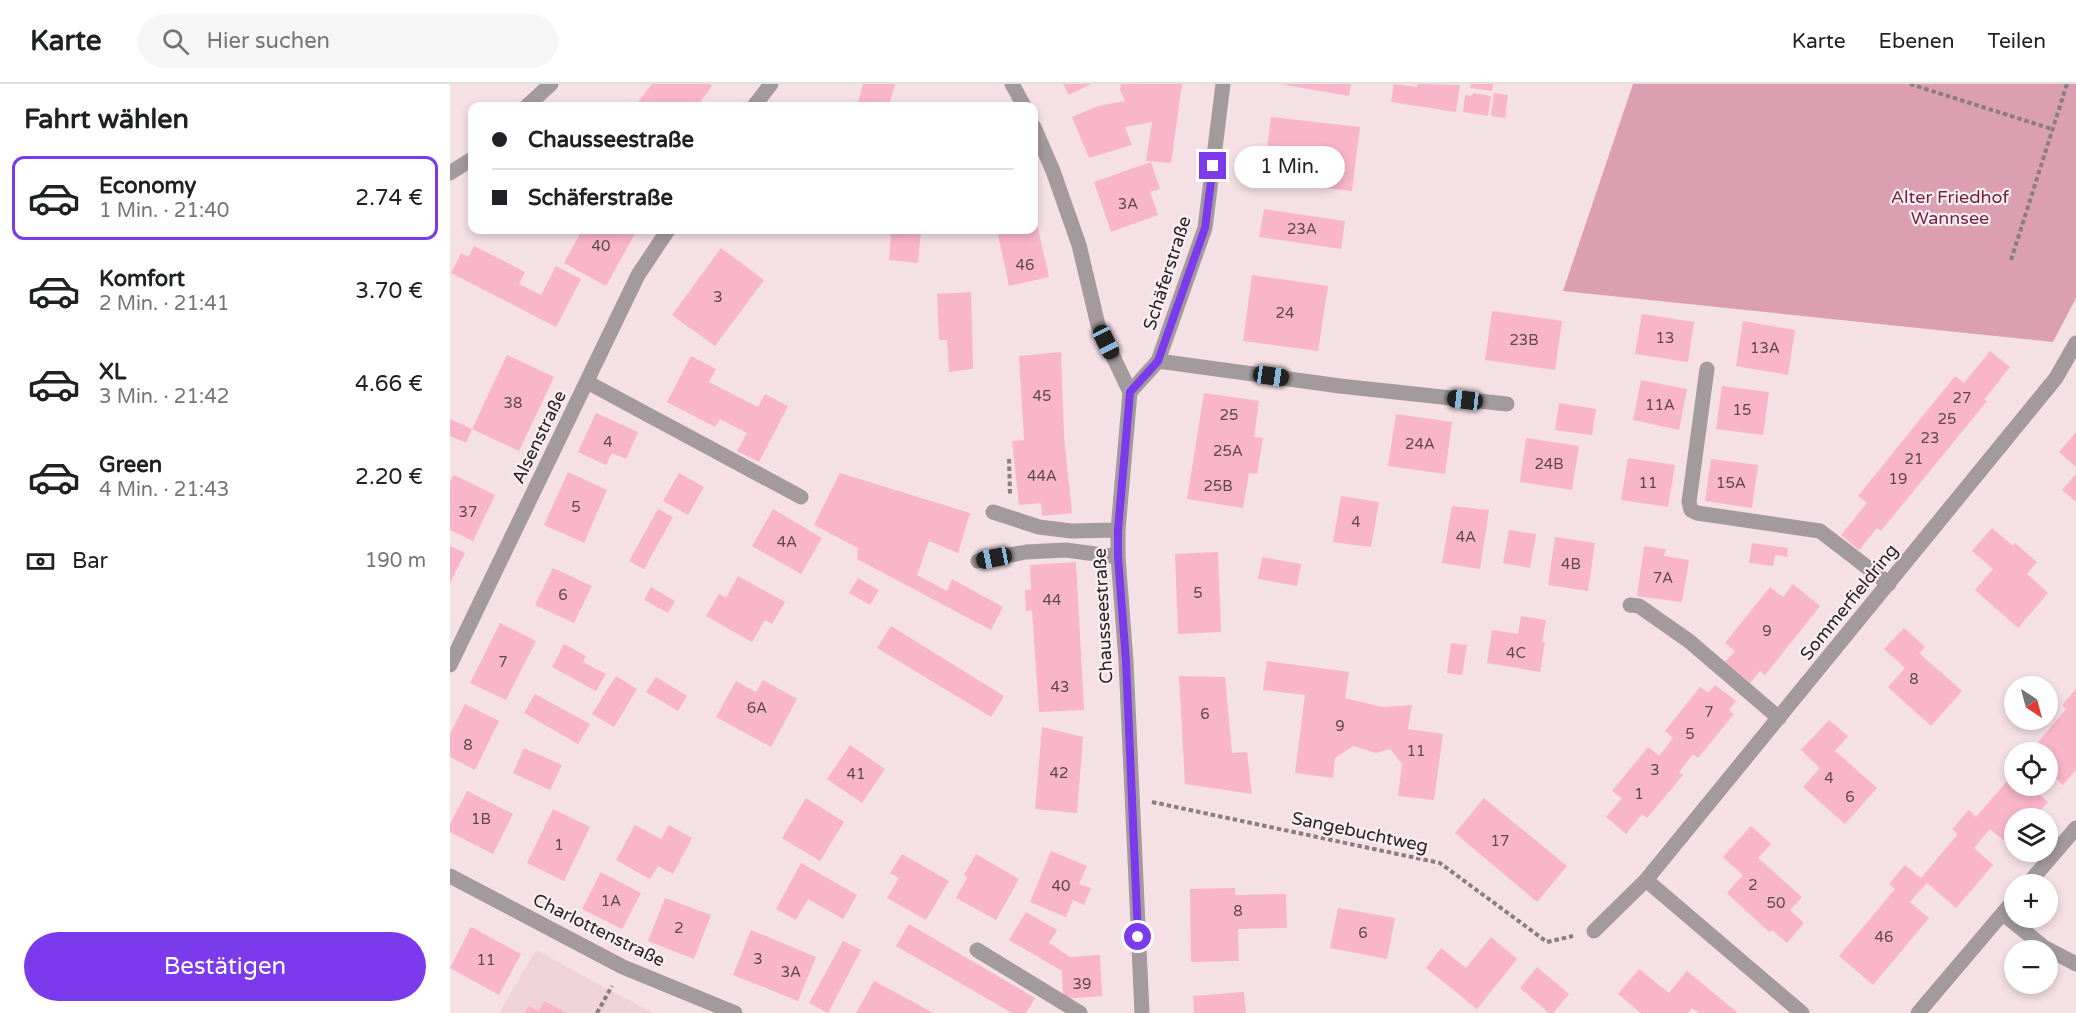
<!DOCTYPE html>
<html lang="de">
<head>
<meta charset="utf-8">
<style>
  body { margin:0; font-family:"Varela Round",sans-serif; background:#f6f6f6; color:#202124; height:100vh; display:flex; flex-direction:column; font-size:22px; white-space:nowrap }
  * { box-sizing:border-box; margin:0 }
  p { font-size:20px; color:#757577 }
  .icon { flex:none; width:33px; height:33px; fill:none; stroke:currentColor; stroke-width:2; stroke-linecap:round; stroke-linejoin:round }
  .map { position:relative; flex:1; overflow:hidden }
  .panel { display:flex; flex-direction:column; background:#fff; width:450px }
  .panel>* { flex:none }
  .guide { position:absolute; left:18px; top:18px; width:570px; height:132px; border-radius:12px; box-shadow:0 3px 9px #0003; display:grid; align-content:center; height:132px; padding:0 24px; background:#fff }
  .needle { width:39px; rotate:144deg }
  .tools { position:absolute; left:1554px; top:592px; display:grid; gap:12px }
  .tools a { display:grid; place-items:center; width:54px; height:54px; border-radius:50%; background:#fff; box-shadow:0 3px 9px #0003; font-size:30px }
  .end { position:absolute; width:27px; height:27px; margin:-14px; border:8px solid #7c3aed; background:#fff; box-shadow:0 0 0 3px #fff }
  .from { border-radius:50% }
  .bubble { position:absolute; height:42px; border-radius:21px; background:#fff; box-shadow:0 3px 9px #0003; font-size:20px; font-weight:600; line-height:42px; text-align:center }
  .car { position:absolute; width:18px; height:36px; margin:-18px -9px; border-radius:8px; box-shadow:0 0 4px 2px #0007; background:linear-gradient(#222 24%,#8ab4d8 0 40%,#222 0 76%,#8ab4d8 0 86%,#222 0) }
  .guide b { display:flex; align-items:center; gap:21px; height:57px; font-size:22px }
  .guide b+b { border-top:2px solid #e0e0e0 }
  .guide i { width:15px; height:15px; background:#202124 }
  ul { padding:0; list-style:none }
  li { display:flex; align-items:center; gap:18px; height:84px; margin:0 12px 9px; padding:0 12px; border:3px solid transparent; border-radius:12px }
  li div { flex:1 }
  li b { display:block; font-size:22px }
  li em { font-style:normal; font-weight:600 }
  li.on { border-color:#7c3aed }
  li>.icon { width:54px; height:54px; stroke-width:1.5 }
  h2 { padding:0 24px; font-size:27px; line-height:72px }
  .pay { display:flex; align-items:center; gap:15px; height:66px; padding:0 24px; font-size:22px }
  .pay p { margin-inline-start:auto }
  .action { display:flex; gap:12px; margin-top:auto; padding:12px 24px }
  .action a { flex:1; height:69px; border-radius:36px; background:#7c3aed; color:#fff; font-size:24px; font-weight:600; line-height:69px; text-align:center }
  header { display:flex; align-items:center; gap:36px; box-sizing:border-box; height:84px; padding:0 30px; background:#fff; border-bottom:2px solid #e0e0e0 }
  header strong { font-size:28px }
  nav { display:flex; gap:33px; margin-inline-start:auto; font-size:21px }
  .search { width:420px; height:54px; background:#f6f6f6; display:flex; align-items:center; gap:15px; box-sizing:border-box; padding:0 21px; border-radius:33px; color:#757577; font-size:22px }
  main { display:flex; flex:1; min-height:0 }
  .map>svg:first-child { display:block }
</style>
</head>
<body>
<header>
<strong>Karte</strong>
<div class="search"><svg class="icon" aria-label="search" viewBox="0 0 24 24"><circle cx="10" cy="10" r="6"/><path d="M15 15l6 6"/></svg>Hier suchen</div>
<nav><a>Karte</a><a>Ebenen</a><a>Teilen</a></nav>
</header>
<main>
<section class="panel">
<h2>Fahrt wählen</h2>
<ul>
<li class="on"><svg class="icon" aria-label="car" viewBox="0 0 24 24"><path d="M5 17H2v-5l4-1 3-4h7l3 4 3 1v5h-3M9 17h6M6 11h13"/><circle cx="7" cy="17" r="2"/><circle cx="17" cy="17" r="2"/></svg><div><b>Economy</b><p>1 Min. · 21:40</p></div><em>2.74 €</em></li>
<li><svg class="icon" aria-label="car" viewBox="0 0 24 24"><path d="M5 17H2v-5l4-1 3-4h7l3 4 3 1v5h-3M9 17h6M6 11h13"/><circle cx="7" cy="17" r="2"/><circle cx="17" cy="17" r="2"/></svg><div><b>Komfort</b><p>2 Min. · 21:41</p></div><em>3.70 €</em></li>
<li><svg class="icon" aria-label="car" viewBox="0 0 24 24"><path d="M5 17H2v-5l4-1 3-4h7l3 4 3 1v5h-3M9 17h6M6 11h13"/><circle cx="7" cy="17" r="2"/><circle cx="17" cy="17" r="2"/></svg><div><b>XL</b><p>3 Min. · 21:42</p></div><em>4.66 €</em></li>
<li><svg class="icon" aria-label="car" viewBox="0 0 24 24"><path d="M5 17H2v-5l4-1 3-4h7l3 4 3 1v5h-3M9 17h6M6 11h13"/><circle cx="7" cy="17" r="2"/><circle cx="17" cy="17" r="2"/></svg><div><b>Green</b><p>4 Min. · 21:43</p></div><em>2.20 €</em></li>
</ul>
<div class="pay"><svg class="icon" aria-label="cash" viewBox="0 0 24 24"><path d="M3 7h18v10H3z"/><circle cx="12" cy="12" r="2"/></svg>Bar<p>190 m</p></div>
<div class="action"><a>Bestätigen</a></div>
</section>
<div class="map">
<svg width="1626" height="929" viewBox="0 0 1626 929">
  <rect width="100%" height="100%" fill="#f5e0e5"/>
  <path fill="#f0d2da" d="M86,866L159,906L204,929H49Z"/>
  <path fill="#db9fb1" d="M1183,0H1626V214L1603,258L1113,207Z"/>
  <path fill="#f9b5c9" d="M202,0H259L262,2L247,22H185Z
    M413,0H445L439,22H407Z
    M613,0H641L619,11Z
    M671,0H732L721,79L696,77L702,38L675,43L682,61L639,74L622,33L648,22L675,17L670,6Z
    M830,0H901L899,12Z
    M944,0L967,3L968,0L1010,1L1006,28L941,18Z
    M1021,0H1043L1042,7L1020,4Z
    M1023,9L1041,12L1038,32L1013,28L1015,11L1022,12Z
    M1044,9L1058,11L1055,34L1041,32Z
    M821,33L910,43L902,107L813,97Z
    M701,78L710,105L700,108L708,131L661,148L644,98Z
    M814,125L895,137L891,165L809,153Z
    M584,127L599,193L559,202L547,146H584Z
    M132,146H187L156,202L114,179Z
    M441,146H471L468,179L439,176Z
    M24,162L75,188L69,200L91,211L106,182L131,195L106,243L1,189L11,169L18,173Z
    M271,164L314,196L265,262L222,231Z
    M802,191L878,202L868,267L793,257Z
    M521,208L523,285L499,288L497,256H489L487,210Z
    M1042,227L1112,237L1105,286L1035,276Z
    M1192,230L1244,238L1238,278L1185,270Z
    M1293,237L1345,246L1338,291L1286,282Z
    M1540,267L1560,283L1534,316L1537,317L1431,447L1427,444L1409,466L1391,451L1417,419L1408,412L1505,292L1514,299Z
    M611,268L614,352L622,429L592,432L591,419L569,421L562,357L574,356L569,272Z
    M57,271L104,293L69,367L22,345Z
    M241,272L266,285L259,298L308,323L315,310L338,322L309,378L287,367L297,349L270,335L265,343L217,318Z
    M1191,296L1237,305L1229,346L1183,336Z
    M1272,302L1319,308L1313,351L1266,345Z
    M754,309L809,317L804,353L813,354L807,390L799,389L793,424L737,415Z
    M1109,319L1146,325L1142,351L1105,346Z
    M146,329L188,348L176,375L162,369L156,381L128,368Z
    M946,330L1002,338L995,390L938,382Z
    M0,335L22,345L16,359L0,352Z
    M1626,348V383L1609,368Z
    M1076,354L1129,362L1122,406L1070,398Z
    M1178,374L1225,381L1218,423L1171,416Z
    M1261,375L1308,381L1302,424L1255,417Z
    M118,388L157,406L134,459L94,441Z
    M229,389L254,403L238,431L213,417Z
    M390,389L520,429L508,469L479,457L467,491L497,507L502,495L553,523L541,546L407,475L408,464L364,441Z
    M1626,390V418L1612,406Z
    M4,391L45,411L23,457L0,446V398Z
    M891,412L929,418L921,463L883,458Z
    M1002,422L1039,426L1030,485L992,479Z
    M208,425L223,433L194,485L179,477Z
    M323,425L372,454L351,490L302,462Z
    M1542,444L1563,462L1565,459L1587,478L1577,490L1598,509L1568,544L1525,506L1543,485L1522,467Z
    M1059,446L1086,450L1080,484L1053,479Z
    M1105,453L1145,459L1138,507L1098,501Z
    M1302,459L1338,464L1337,473L1325,471L1323,482L1299,479Z
    M0,462L15,469L0,499Z
    M1194,462L1216,465L1214,472L1239,476L1232,518L1187,512Z
    M768,468L771,548L728,550L725,470Z
    M812,473L851,480L847,502L808,495Z
    M626,478L634,626L589,628L582,526L576,527L575,506H581L580,481Z
    M103,484L142,502L124,539L85,521Z
    M288,492L335,518L322,540L315,536L302,558L256,532L269,510L276,514Z
    M408,494L429,506L420,521L399,509Z
    M1343,500L1370,522L1315,591L1310,587L1300,599L1275,578L1285,567L1275,559L1320,503L1333,513Z
    M201,503L225,517L218,529L194,516Z
    M1071,532L1096,536L1092,558H1095L1090,588L1037,579L1042,546L1068,550Z
    M50,539L86,557L56,616L20,599Z
    M441,542L554,612L541,633L427,564Z
    M1454,544L1475,563L1469,569L1512,607L1481,642L1438,603L1455,584L1434,565Z
    M1001,559L1017,561L1012,591L997,589Z
    M114,560L136,572L133,578L156,590L146,607L102,583Z
    M817,577L899,588L895,614L932,623L962,621L958,645L993,650L984,716L948,712L952,680L940,665L926,669L903,662L885,674L883,694L845,689L855,611L813,606Z
    M166,592L187,605L164,643L142,630Z
    M729,592L775,593L782,669L797,668L802,710L735,700Z
    M206,593L237,612L228,627L196,608Z
    M313,596L347,615L321,663L266,633L286,597L306,608Z
    M1265,601L1286,617L1279,626L1284,630L1248,674L1243,670L1229,688L1233,691L1197,734L1192,730L1176,750L1156,733L1172,714L1162,707L1198,663L1209,672L1223,654L1215,647L1250,603L1258,609Z
    M1626,605V686L1613,701L1598,688V669H1579L1616,625L1612,621Z
    M85,610L140,640L128,660L74,629Z
    M15,620L49,637L25,686L0,673V650Z
    M1379,636L1398,652L1385,667L1427,704L1395,740L1353,703L1370,684L1351,666Z
    M592,643L633,653L627,729L585,725Z
    M400,661L435,685L412,719L377,695Z
    M74,664L112,681L100,706L63,689Z
    M1564,676V702H1579L1598,718L1583,735H1564V758L1561,762L1540,745L1532,754L1524,764L1543,781L1506,824L1477,799L1460,818L1479,834L1423,901L1389,872L1445,805L1439,800L1455,781L1471,794L1508,750L1502,745L1519,726L1526,733L1564,689L1558,684Z
    M17,707L63,730L43,770L0,748V740Z
    M356,714L394,738L370,777L332,754Z
    M1034,714L1117,782L1087,818L1005,749Z
    M103,725L140,743L114,797L77,779Z
    M185,741L211,755L219,741L242,754L223,790L208,782L200,795L166,776Z
    M1301,742L1321,760L1308,774L1352,813L1340,826L1354,839L1337,859L1322,846L1319,848L1277,809L1293,791L1273,773Z
    M601,767L637,782L629,800L641,804L634,821L623,816L616,833L580,818Z
    M452,770L499,797L476,836L437,814L449,794L440,789Z
    M526,770L569,795L546,836L506,814L517,794L514,791Z
    M351,779L407,811L393,835L358,815L346,836L326,825Z
    M151,788L191,809L172,845L132,825Z
    M785,804V811L836,810L837,844L788,845L789,877L741,878L740,805Z
    M215,814L261,831L244,875L198,857Z
    M888,824L945,834L937,875L880,864Z
    M576,828L607,846L599,859L620,873L650,871L652,912L613,915L612,887L559,856Z
    M459,840L585,914L576,929H562L446,862Z
    M21,843L71,870L49,911L0,884Z
    M301,846L366,873L348,917L283,891Z
    M1041,853L1067,875L1027,925L976,884L991,864L1016,884Z
    M393,857L411,866L378,929L359,919Z
    M1087,883L1119,910L1103,929H1099L1070,904Z
    M1189,885L1219,909L1237,887L1288,929H1249L1242,924L1238,929H1191L1168,910Z
    M424,897L469,921L483,929H406Z
    M794,908L796,929H744L743,912Z
    M94,917L117,929H75L79,922L89,927Z"/>
  <g fill="none" stroke-linecap="round" stroke-linejoin="round">
    <path stroke="#8a7d80" stroke-width="4" stroke-dasharray="4.5 3" stroke-linecap="butt" d="M1460,0L1602,45
      M1561,176L1617,0
      M559,375L560,411
      M702,718L990,779L1097,858L1123,852
      M147,929L162,902"/>
    <path stroke="#a39a9d" stroke-width="15" d="M562,0L574,22
      M77,22L101,0
      M304,22L321,0
      M584,43L603,87L629,161L648,241L680,308L668,446V473L676,577L692,929
      M0,89L22,75
      M708,277L890,302L1057,320
      M1257,285L1239,418L1241,426L1247,429L1370,447L1439,500
      M137,298L351,413
      M680,308L708,277L755,144L773,0
      M543,428L589,443L621,447L668,446
      M528,477L576,468L616,466L668,473
      M1180,521L1189,522L1239,557L1329,634
      M0,581L188,191L218,146
      M0,792L173,883L285,929
      M1196,796L1352,929
      M1577,801L1626,744
      M1553,830L1594,863L1626,880
      M1144,847L1196,796L1606,294L1626,259
      M527,866L630,929
      M1468,929L1564,816"/>
  </g>
  <g fill="none" stroke-linecap="round" stroke-linejoin="round">
    <path stroke="#7c3aed" stroke-width="8" d="M688,853L676,577L668,473V446L680,308L708,277L755,144L763,82"/>
  </g>
  <g text-anchor="middle" stroke-width="4.5" stroke-linejoin="round" paint-order="stroke">
    <g font-size="15" fill="#5e484e">
      <text x="678" y="125">3A</text>
      <text x="852" y="150">23A</text>
      <text x="151" y="167">40</text>
      <text x="575" y="186">46</text>
      <text x="268" y="218">3</text>
      <text x="835" y="234">24</text>
      <text x="1215" y="259">13</text>
      <text x="1074" y="261">23B</text>
      <text x="1315" y="269">13A</text>
      <text x="592" y="317">45</text>
      <text x="1512" y="319">27</text>
      <text x="63" y="324">38</text>
      <text x="1210" y="326">11A</text>
      <text x="1292" y="331">15</text>
      <text x="779" y="336">25</text>
      <text x="1497" y="340">25</text>
      <text x="1480" y="359">23</text>
      <text x="158" y="363">4</text>
      <text x="970" y="365">24A</text>
      <text x="778" y="372">25A</text>
      <text x="1464" y="380">21</text>
      <text x="1099" y="385">24B</text>
      <text x="592" y="397">44A</text>
      <text x="1448" y="400">19</text>
      <text x="1198" y="404">11</text>
      <text x="1281" y="404">15A</text>
      <text x="768" y="407">25B</text>
      <text x="126" y="428">5</text>
      <text x="18" y="433">37</text>
      <text x="906" y="443">4</text>
      <text x="1016" y="458">4A</text>
      <text x="337" y="463">4A</text>
      <text x="1121" y="485">4B</text>
      <text x="1213" y="499">7A</text>
      <text x="748" y="514">5</text>
      <text x="113" y="516">6</text>
      <text x="602" y="521">44</text>
      <text x="1317" y="552">9</text>
      <text x="1066" y="574">4C</text>
      <text x="53" y="583">7</text>
      <text x="1464" y="600">8</text>
      <text x="610" y="608">43</text>
      <text x="307" y="629">6A</text>
      <text x="1259" y="633">7</text>
      <text x="755" y="635">6</text>
      <text x="890" y="647">9</text>
      <text x="1240" y="655">5</text>
      <text x="18" y="666">8</text>
      <text x="966" y="672">11</text>
      <text x="1205" y="691">3</text>
      <text x="609" y="694">42</text>
      <text x="406" y="695">41</text>
      <text x="1379" y="699">4</text>
      <text x="1189" y="715">1</text>
      <text x="1400" y="718">6</text>
      <text x="31" y="740">1B</text>
      <text x="1050" y="762">17</text>
      <text x="109" y="766">1</text>
      <text x="1303" y="806">2</text>
      <text x="611" y="807">40</text>
      <text x="161" y="822">1A</text>
      <text x="1326" y="824">50</text>
      <text x="788" y="832">8</text>
      <text x="229" y="849">2</text>
      <text x="913" y="854">6</text>
      <text x="1434" y="858">46</text>
      <text x="308" y="880">3</text>
      <text x="36" y="881">11</text>
      <text x="341" y="893">3A</text>
      <text x="632" y="905">39</text>
    </g>
    <g font-size="18" fill="#712442" stroke="#fceff3">
      <text x="1500" y="119">Alter Friedhof<tspan x="1500" dy="21">Wannsee</tspan></text>
    </g>
    <g font-size="18" fill="#2a2325" stroke="#fceff3">
      <text transform="translate(717 189) rotate(-72)" y="6">Schäferstraße</text>
      <text transform="translate(89 353) rotate(-64)" y="6">Alsenstraße</text>
      <text transform="translate(1399 518) rotate(-51)" y="6">Sommerfieldring</text>
      <text transform="translate(653 532) rotate(-93)" y="6">Chausseestraße</text>
      <text transform="translate(910 748) rotate(12)" y="6">Sangebuchtweg</text>
      <text transform="translate(149 846) rotate(26)" y="6">Charlottenstraße</text>
    </g>
  </g>
</svg>
<div class="tools">
<a><svg class="needle" viewBox="-14 -14 28 28"><path d="M0-13l5 13h-10z" fill="#e53935"/><path d="M0 13l5-13h-10z" fill="#757577"/></svg></a>
<a><svg class="icon" aria-label="locate" viewBox="0 0 24 24"><circle cx="12" cy="12" r="6"/><path d="M12 2v4M12 18v4M2 12h4M18 12h4"/></svg></a>
<a><svg class="icon" aria-label="layers" viewBox="0 0 24 24"><path d="M12 4l9 5-9 5-9-5zM3 14l9 5 9-5"/></svg></a>
<a>+</a>
<a>−</a>
</div>
<i class="end from" style="left:688px;top:853px"></i>
<i class="end" style="left:763px;top:82px"></i>
<div class="bubble" style="left:784px;top:62px;width:111px">1 Min.</div>
<i class="car" style="left:656px;top:258px;rotate:154deg"></i>
<i class="car" style="left:821px;top:292px;rotate:98deg"></i>
<i class="car" style="left:1015px;top:316px;rotate:277deg"></i>
<i class="car" style="left:544px;top:474px;rotate:259deg"></i>
<div class="guide">
<b><i class="from"></i>Chausseestraße</b>
<b><i></i>Schäferstraße</b>
</div>
</div>
</main>
</body>
</html>
